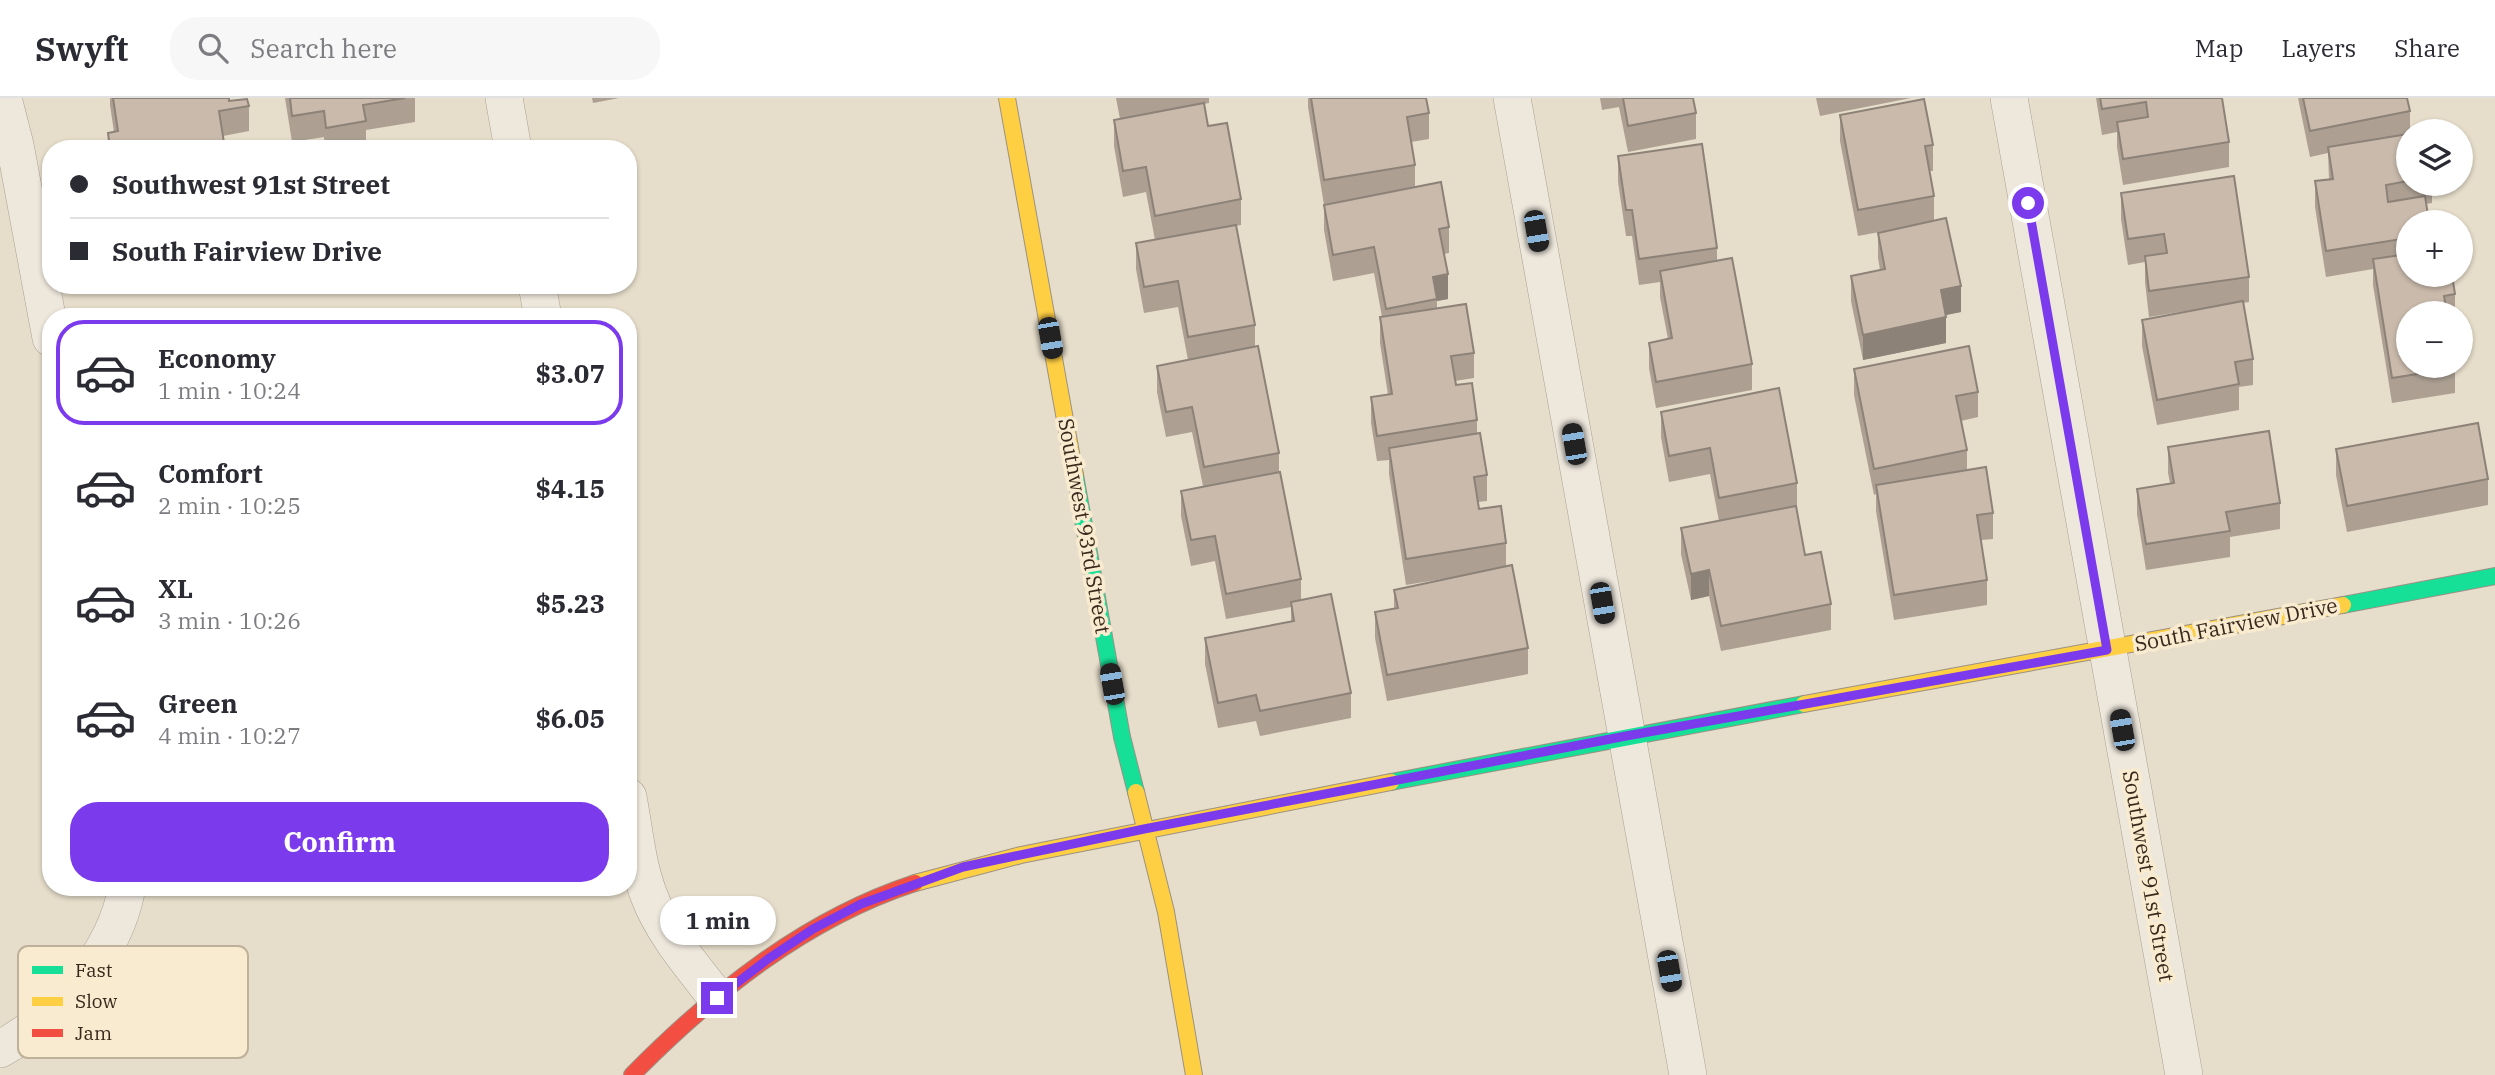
<!DOCTYPE html>
<html lang="en">
<head>
<meta charset="utf-8">
<style>
  body { margin:0; font-family:"IBM Plex Serif",serif; background:#f7f7f7; color:#2b2b33; height:100vh; display:flex; flex-direction:column; font-size:26px; white-space:nowrap }
  * { box-sizing:border-box; margin:0 }
  p { font-size:23px; color:#7c7c81 }
  .icon { flex:none; width:38px; height:38px; fill:none; stroke:currentColor; stroke-width:2; stroke-linecap:round; stroke-linejoin:round }
  .map { position:relative; flex:1; overflow:hidden }
  .sheet { position:absolute; left:42px; top:210px; width:595px; height:588px; display:flex; flex-direction:column; background:#fff; border-radius:28px; box-shadow:0 2px 5px #0004 }
  .sheet>* { flex:none }
  .guide { position:absolute; left:42px; top:42px; width:595px; height:154px; border-radius:28px; box-shadow:0 2px 5px #0004; display:grid; align-content:center; height:154px; padding:0 28px; background:#fff }
  .controls { position:absolute; left:2396px; top:21px; display:grid; gap:14px }
  .controls a { display:grid; place-items:center; width:77px; height:77px; border-radius:50%; background:#fff; box-shadow:0 2px 5px #0004; font-size:35px }
  .end { position:absolute; width:32px; height:32px; margin:-16px; border:9px solid #7c3aed; background:#fff; box-shadow:0 0 0 4px #fff }
  .from { border-radius:50% }
  .bubble { position:absolute; height:49px; border-radius:24px; background:#fff; box-shadow:0 2px 5px #0004; font-size:23px; font-weight:700; line-height:49px; text-align:center }
  .car { position:absolute; width:21px; height:42px; margin:-21px -10px; border-radius:9px; box-shadow:0 0 5px 2px #0007; background:linear-gradient(#222 24%,#8ab4d8 0 40%,#222 0 76%,#8ab4d8 0 86%,#222 0) }
  .guide b { display:flex; align-items:center; gap:24px; height:66px; font-size:26px }
  .guide b+b { border-top:2px solid #e1e1e2 }
  .guide i { width:18px; height:18px; background:#2b2b33 }
  ul { padding:12px 0 0; list-style:none }
  li { display:flex; align-items:center; gap:21px; height:105px; margin:0 14px 10px; padding:0 14px; border:4px solid transparent; border-radius:28px }
  li div { flex:1 }
  li b { display:block; font-size:26px }
  li em { font-style:normal; font-weight:700 }
  li.active { border-color:#7c3aed }
  li>.icon { width:63px; height:63px; stroke-width:1.5 }
  .button { display:flex; gap:14px; margin-top:auto; padding:14px 28px }
  .button a { flex:1; height:80px; border-radius:28px; background:#7c3aed; color:#fff; font-size:28px; font-weight:700; line-height:80px; text-align:center }
  header { display:flex; align-items:center; gap:42px; box-sizing:border-box; height:98px; padding:0 35px; background:#fff; border-bottom:2px solid #e1e1e2 }
  header strong { font-size:33px }
  nav { display:flex; gap:38px; margin-inline-start:auto; font-size:24px }
  .search { width:490px; height:63px; background:#f7f7f7; display:flex; align-items:center; gap:18px; box-sizing:border-box; padding:0 24px; border-radius:28px; color:#7c7c81; font-size:26px }
  .map>svg:first-child { display:block }
</style>
</head>
<body>
<header>
<strong>Swyft</strong>
<div class="search"><svg class="icon" aria-label="search" viewBox="0 0 24 24"><circle cx="10" cy="10" r="6"/><path d="M15 15l6 6"/></svg>Search here</div>
<nav><a>Map</a><a>Layers</a><a>Share</a></nav>
</header>
<div class="map">
<svg width="2495" height="977" viewBox="0 0 2495 977">
  <rect width="100%" height="100%" fill="#e6ddca"/>
  <g fill="none" stroke-linecap="round" stroke-linejoin="round">
    <g stroke="#aaa194" stroke-width="38">
      <path id="street" d="M3,0L15,47L51,240
        M504,0L513,51
        M1512,0L1688,977
        M2009,0L2184,977
        M537,187L543,219
        M628,699C634,731 637,765 648,795C662,834 692,868 717,900
        M0,951C59,919 115,857 127,789"/>
    </g>
    <g stroke="#9a9184" stroke-width="18">
      <path id="fast" d="M1075,377L1122,639L1136,694
        M2343,507L2495,478
        M1391,684L1804,606"/>
    </g>
    <g stroke="#9a9184" stroke-width="18">
      <path id="slow" d="M1007,0L1075,377
        M1804,606L2343,507
        M1136,694L1166,814L1194,977
        M915,785L1021,757L1391,684"/>
    </g>
    <g stroke="#9a9184" stroke-width="18">
      <path id="jam" d="M632,977C713,895 805,821 915,785"/>
    </g>
    <use href="#street" stroke="#ede7dc" stroke-width="37"/>
    <use href="#fast" stroke="#16e098" stroke-width="16"/>
    <use href="#slow" stroke="#ffcf43" stroke-width="16"/>
    <use href="#jam" stroke="#f24e42" stroke-width="16"/>
  </g>
  <path fill="#ada093" d="M110,0H229V3L249,8V33L223,38L225,51H108V35L114,34L110,7Z
    M285,0H415V24L366,32V49L353,51H325L324,39L292,44Z
    M592,0H619L593,5Z
    M1116,0H1209V5L1204,6L1208,28L1241,101V127L1236,128L1255,227V248L1279,355V374L1301,481V502L1351,595V620L1260,638L1256,623L1218,630L1205,566V540L1291,523V509L1226,521L1215,463L1191,468L1181,418V393L1203,388L1192,334L1166,339L1157,294V268L1188,262L1178,209L1144,215L1136,171V145L1155,142L1146,94L1123,99L1114,48V22L1120,21Z
    M1308,0H1426L1429,15V41L1411,44L1415,67V89L1449,129V155L1444,156L1448,201L1437,203V211L1474,255V280L1455,283L1456,287L1477,322V335L1487,377V403L1478,404L1479,411L1506,445V468L1528,550V576L1387,603L1375,540V514L1394,510V492L1455,479L1406,487L1389,376V362L1377,363L1371,325V299L1388,297L1380,245V219H1382L1374,175L1333,183L1324,132V107L1308,9Z
    M1600,0H1693L1696,15V41L1628,54L1619,9L1602,12Z
    M1816,0H1911L1820,18Z
    M2096,0H2222L2229,44V69L2123,87L2117,49V34L2102,37Z
    M2298,0H2407L2410,13V33H2408V86H2432V105L2426,106L2408,124V177L2455,196V215H2408L2455,268V295L2392,305L2373,187V171L2326,179L2315,109V83L2329,81L2328,55L2310,59Z
    M1840,17L1933,47V73H1930L1934,98V122L1961,214L1946,217V245L1863,262L1851,203V178L1880,172L1878,160V135L1890,132L1858,138L1840,43Z
    M1618,58L1717,150V163L1752,266V292L1656,310L1649,270V245L1668,241L1660,199V184L1639,187L1632,138H1626L1618,84Z
    M2121,95L2249,179V204L2243,205L2253,261V287L2239,289V312L2157,327L2142,248V222L2192,212L2149,219L2145,184V164L2128,167L2121,121Z
    M1854,271L1978,294V319L1961,323L1967,352V372L1993,415V441L1981,442L1987,482V507L1894,522L1876,413V396L1874,397L1854,297Z
    M1661,314L1797,385V411H1796L1805,457L1831,506V532L1721,553L1709,498L1691,502L1681,456V430L1719,423L1710,376L1669,384L1661,339Z
    M2168,349L2280,405V431L2230,439V459L2146,472L2137,416V391L2170,385L2168,375Z
    M2336,351L2488,381V407L2347,434L2336,377Z"/>
  <path fill="#8d8278" d="M1448,176V201L1437,203L1433,179Z
    M1961,188V214L1941,218V192Z
    M1946,219V245L1863,262V237Z
    M1709,472V498L1691,502V476Z"/>
  <path fill="#c9baab" stroke="#8d8278" stroke-width="2" d="M113,0H229V3L247,1L249,8L219,13L225,51H110L108,35L118,33Z
    M290,0H405L363,7L366,23L326,30L324,13L292,18Z
    M1311,0H1426L1429,15L1407,19L1415,67L1324,82Z
    M1623,0H1693L1696,15L1628,28Z
    M2100,0H2222L2229,44L2123,61L2117,24L2148,19L2146,4L2102,11Z
    M2303,0H2407L2410,13L2310,33Z
    M1924,1L1933,47L1925,48L1934,98L1858,112L1840,17Z
    M1204,5L1208,28L1227,25L1241,101L1155,118L1146,69L1123,73L1114,22Z
    M2408,36V83L2386,87L2388,104L2425,98L2429,124H2408V140L2326,153L2315,83L2333,81L2328,49Z
    M1702,46L1717,150L1639,161L1632,112H1626L1618,58Z
    M2234,78L2249,179L2149,193L2145,158L2167,155L2164,136L2128,141L2121,95Z
    M1441,84L1449,129L1439,131L1448,176L1433,179L1437,201L1386,211L1374,149L1333,157L1324,107Z
    M1946,120L1961,188L1941,192L1946,219L1863,237L1851,178L1885,171L1878,135Z
    M1236,127L1255,227L1188,239L1178,183L1144,189L1136,145Z
    M2408,156V177H2452L2455,196L2444,198L2447,215H2408V268H2455V270L2392,280L2373,161Z
    M1732,160L1752,266L1656,284L1649,245L1672,240L1660,173Z
    M2243,203L2253,261L2235,264L2239,286L2157,302L2142,222Z
    M1466,206L1474,255L1451,258L1456,287L1472,285L1477,322L1377,338L1371,299L1392,296L1380,219Z
    M1258,248L1279,355L1204,369L1192,309L1166,314L1157,268Z
    M1969,248L1978,294L1956,298L1967,352L1874,371L1854,271Z
    M1779,290L1797,385L1719,400L1710,350L1669,358L1661,314Z
    M2478,325L2488,381L2347,408L2336,351Z
    M2269,333L2280,405L2226,414L2230,433L2146,446L2137,391L2174,385L2168,349Z
    M1480,335L1487,377L1474,379L1479,411L1501,408L1506,445L1406,461L1389,350Z
    M1986,369L1993,415L1977,417L1987,482L1894,497L1876,387Z
    M1280,374L1301,481L1226,496L1215,438L1191,442L1181,393Z
    M1796,408L1805,457L1821,454L1831,506L1721,528L1709,472L1691,476L1681,430Z
    M1512,467L1528,550L1387,577L1375,514L1398,510L1394,492Z
    M1331,496L1351,595L1260,613L1256,597L1218,605L1205,540L1294,523L1291,504Z"/>
  <g fill="none" stroke-linecap="round" stroke-linejoin="round">
    <path stroke="#7c3aed" stroke-width="9" d="M717,900L768,861L813,831L861,806L963,769L1144,731L1626,638L2107,552L2028,105"/>
  </g>
  <g text-anchor="middle" stroke-width="7" stroke-linejoin="round" paint-order="stroke">
    <g font-size="21" fill="#39291c" stroke="#f8ebcf">
      <text transform="translate(1084 428) rotate(80)" y="7">Southwest 93rd Street</text>
      <text transform="translate(2236 527) rotate(-11)" y="7">South Fairview Drive</text>
      <text transform="translate(2148 778) rotate(80)" y="7">Southwest 91st Street</text>
    </g>
  </g>
  <rect x="18" y="848" width="230" height="112" rx="10" fill="#f8ebcf" stroke="#bfb199" stroke-width="2"/>
  <rect x="32" y="868" width="31" height="8" fill="#16e098"/>
  <rect x="32" y="899" width="31" height="9" fill="#ffcf43"/>
  <rect x="32" y="931" width="31" height="8" fill="#f24e42"/>
  <g font-size="19" fill="#39291c">
    <text x="75" y="879">Fast</text>
    <text x="75" y="910">Slow</text>
    <text x="75" y="942">Jam</text>
  </g>
</svg>
<div class="controls">
<a><svg class="icon" aria-label="layers" viewBox="0 0 24 24"><path d="M12 4l9 5-9 5-9-5zM3 14l9 5 9-5"/></svg></a>
<a>+</a>
<a>−</a>
</div>
<i class="end from" style="left:2028px;top:105px"></i>
<i class="end" style="left:717px;top:900px"></i>
<div class="bubble" style="left:660px;top:798px;width:116px">1 min</div>
<i class="car" style="left:1536px;top:133px;rotate:170deg"></i>
<i class="car" style="left:1050px;top:240px;rotate:170deg"></i>
<i class="car" style="left:1574px;top:346px;rotate:350deg"></i>
<i class="car" style="left:1602px;top:505px;rotate:170deg"></i>
<i class="car" style="left:1112px;top:586px;rotate:350deg"></i>
<i class="car" style="left:2122px;top:632px;rotate:350deg"></i>
<i class="car" style="left:1669px;top:873px;rotate:170deg"></i>
<div class="guide">
<b><i class="from"></i>Southwest 91st Street</b>
<b><i></i>South Fairview Drive</b>
</div>
<section class="sheet">
<ul>
<li class="active"><svg class="icon" aria-label="car" viewBox="0 0 24 24"><path d="M5 17H2v-5l4-1 3-4h7l3 4 3 1v5h-3M9 17h6M6 11h13"/><circle cx="7" cy="17" r="2"/><circle cx="17" cy="17" r="2"/></svg><div><b>Economy</b><p>1 min · 10:24</p></div><em>$3.07</em></li>
<li><svg class="icon" aria-label="car" viewBox="0 0 24 24"><path d="M5 17H2v-5l4-1 3-4h7l3 4 3 1v5h-3M9 17h6M6 11h13"/><circle cx="7" cy="17" r="2"/><circle cx="17" cy="17" r="2"/></svg><div><b>Comfort</b><p>2 min · 10:25</p></div><em>$4.15</em></li>
<li><svg class="icon" aria-label="car" viewBox="0 0 24 24"><path d="M5 17H2v-5l4-1 3-4h7l3 4 3 1v5h-3M9 17h6M6 11h13"/><circle cx="7" cy="17" r="2"/><circle cx="17" cy="17" r="2"/></svg><div><b>XL</b><p>3 min · 10:26</p></div><em>$5.23</em></li>
<li><svg class="icon" aria-label="car" viewBox="0 0 24 24"><path d="M5 17H2v-5l4-1 3-4h7l3 4 3 1v5h-3M9 17h6M6 11h13"/><circle cx="7" cy="17" r="2"/><circle cx="17" cy="17" r="2"/></svg><div><b>Green</b><p>4 min · 10:27</p></div><em>$6.05</em></li>
</ul>
<div class="button"><a>Confirm</a></div>
</section>
</div>
</body>
</html>
